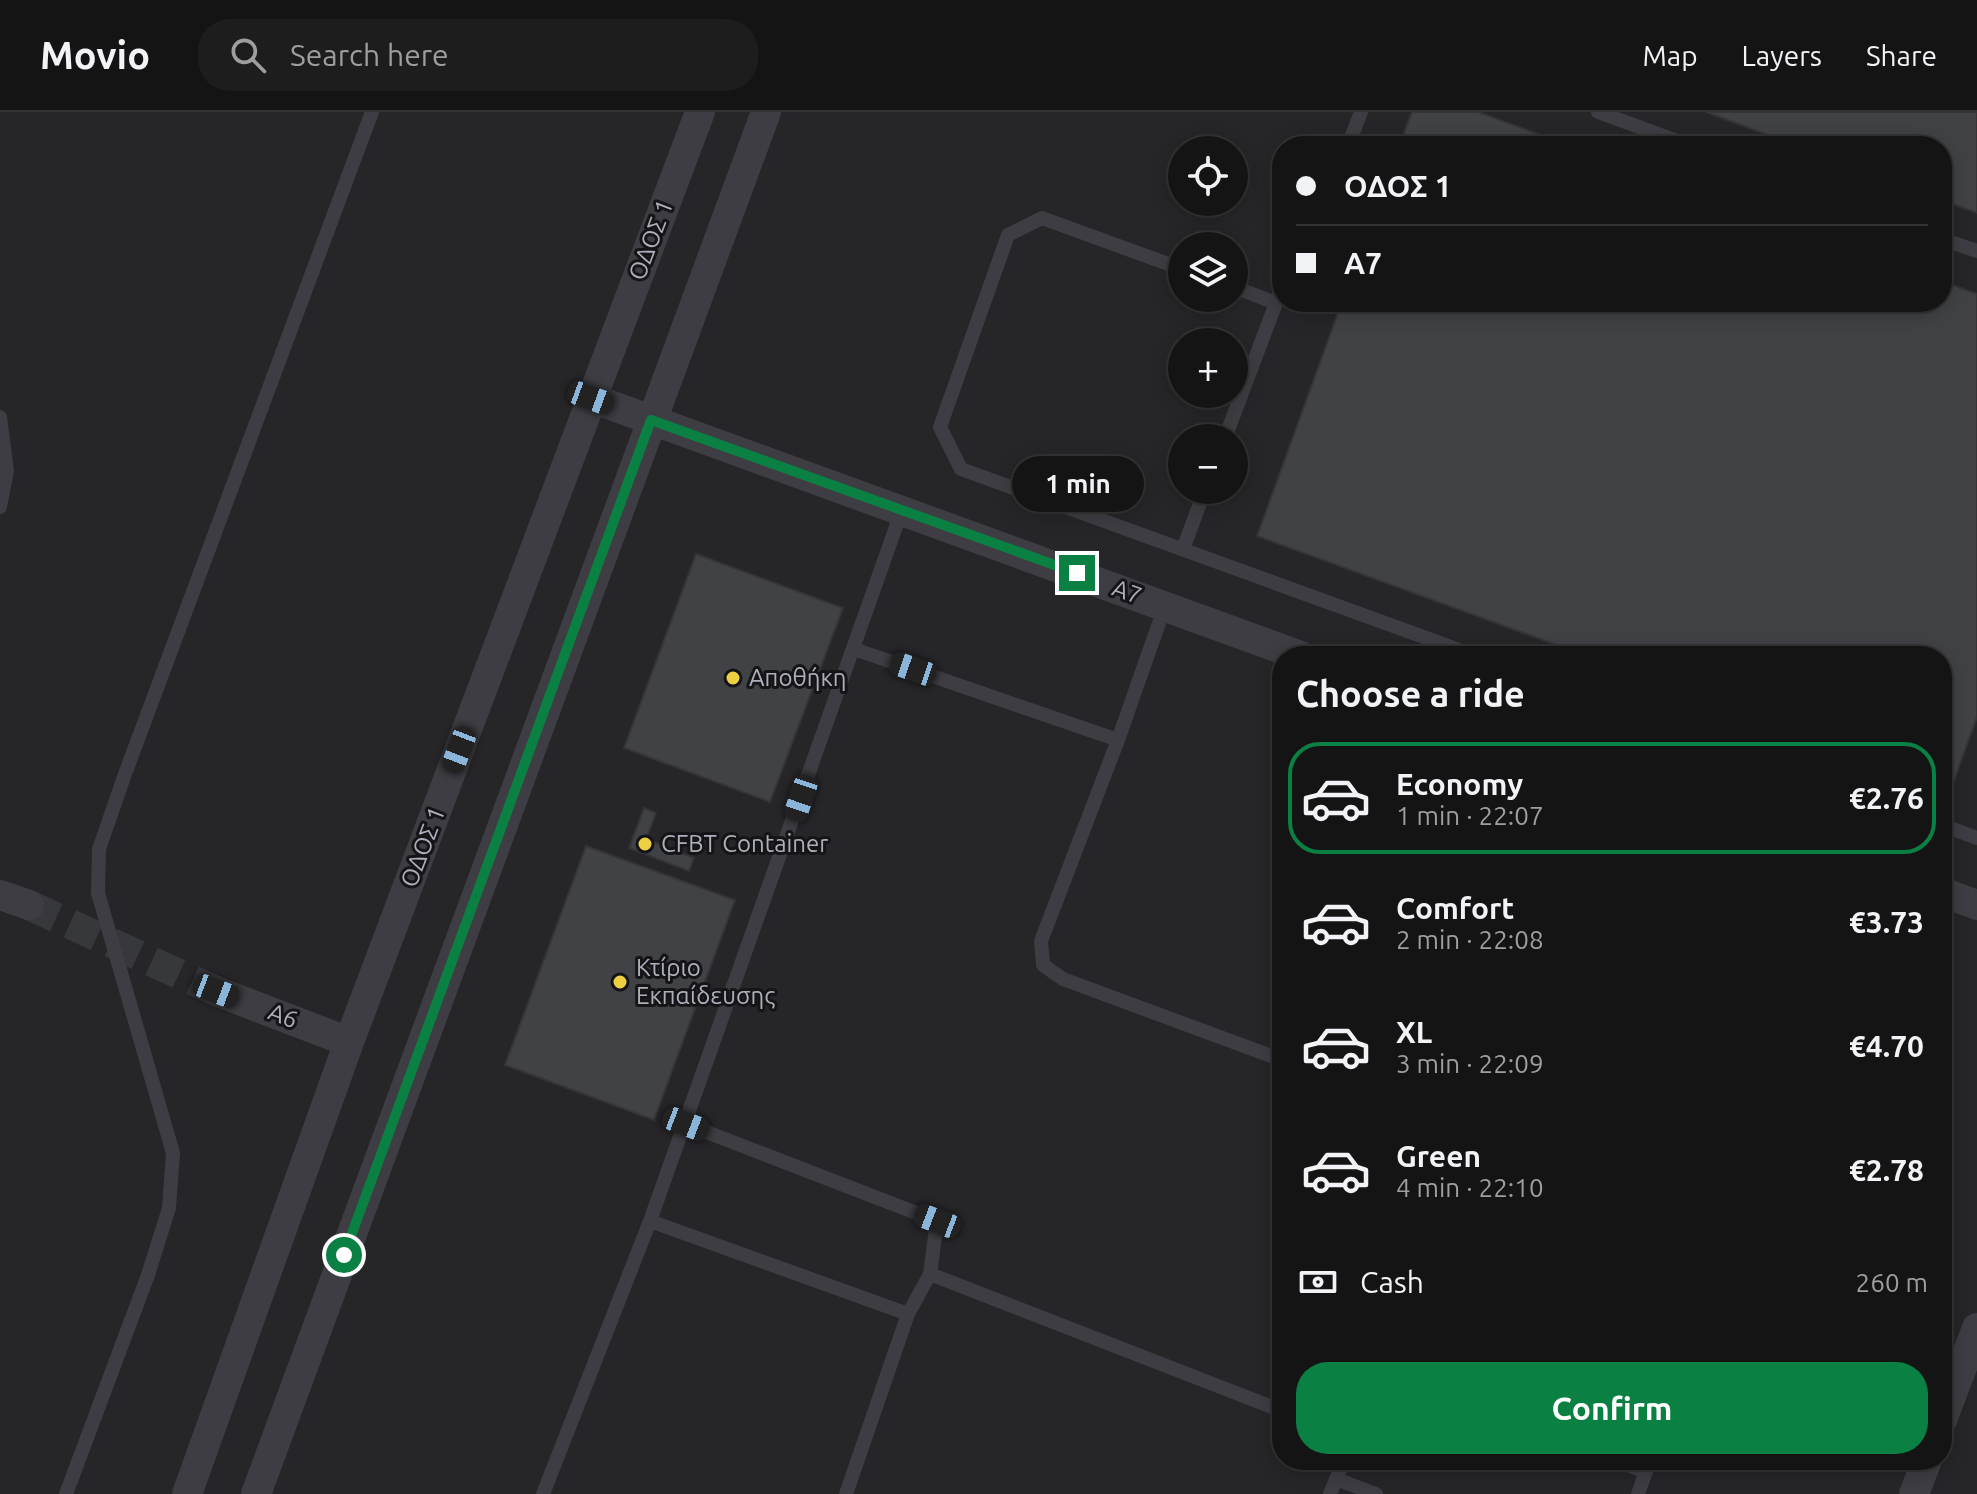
<!DOCTYPE html>
<html lang="en">
<head>
<meta charset="utf-8">
<style>
  body { margin:0; font-family:Ubuntu,sans-serif; background:#1d1d1e; color:#f1f3f6; height:100vh; display:flex; flex-direction:column; font-size:30px; white-space:nowrap }
  * { box-sizing:border-box; margin:0 }
  p { font-size:26px; color:#9d9ea0 }
  .icon { flex:none; width:44px; height:44px; fill:none; stroke:currentColor; stroke-width:2; stroke-linecap:round; stroke-linejoin:round }
  .map { position:relative; flex:1; overflow:hidden }
  .panel { position:absolute; left:1272px; top:534px; width:680px; height:824px; display:flex; flex-direction:column; background:#141415; border-radius:32px; box-shadow:0 4px 20px #0003,0 0 0 2px #333334 }
  .panel>* { flex:none }
  .hud { position:absolute; left:1272px; top:24px; width:680px; height:176px; border-radius:32px; box-shadow:0 4px 20px #0003,0 0 0 2px #333334; display:grid; align-content:center; height:176px; padding:0 24px; background:#141415 }
  .tools { position:absolute; left:1168px; top:24px; display:grid; gap:16px }
  .tools a { display:grid; place-items:center; width:80px; height:80px; border-radius:50%; background:#141415; box-shadow:0 4px 20px #0003,0 0 0 2px #333334; font-size:40px }
  .end { position:absolute; width:36px; height:36px; margin:-18px; border:10px solid #0b8043; background:#fff; box-shadow:0 0 0 4px #fff }
  .from { border-radius:50% }
  .bubble { position:absolute; height:56px; border-radius:28px; background:#141415; box-shadow:0 4px 20px #0003,0 0 0 2px #333334; font-size:26px; font-weight:600; line-height:56px; text-align:center }
  .car { position:absolute; width:24px; height:48px; margin:-24px -12px; border-radius:10px; box-shadow:0 0 6px 2px #0007; background:linear-gradient(#222 24%,#8ab4d8 0 40%,#222 0 76%,#8ab4d8 0 86%,#222 0) }
  .hud b { display:flex; align-items:center; gap:28px; height:76px; font-size:30px }
  .hud b+b { border-top:2px solid #333334 }
  .hud i { width:20px; height:20px; background:#f1f3f6 }
  ul { padding:0; list-style:none }
  li { display:flex; align-items:center; gap:24px; height:112px; margin:0 16px 12px; padding:0 8px; border:4px solid transparent; border-radius:32px }
  li div { flex:1 }
  li b { display:block; font-size:30px }
  li em { font-style:normal; font-weight:600 }
  li.selected { border-color:#0b8043 }
  li>.icon { width:72px; height:72px; stroke-width:1.5 }
  h2 { padding:0 24px; font-size:36px; line-height:96px }
  .pay { display:flex; align-items:center; gap:20px; height:88px; padding:0 24px; font-size:30px }
  .pay p { margin-inline-start:auto }
  .button { display:flex; gap:16px; margin-top:auto; padding:16px 24px }
  .button a { flex:1; height:92px; border-radius:32px; background:#0b8043; color:#fff; font-size:32px; font-weight:600; line-height:92px; text-align:center }
  header { display:flex; align-items:center; gap:48px; box-sizing:border-box; height:112px; padding:0 40px; background:#141415; border-bottom:2px solid #333334 }
  header strong { font-size:38px }
  nav { display:flex; gap:44px; margin-inline-start:auto; font-size:28px }
  .search { width:560px; height:72px; background:#1d1d1e; display:flex; align-items:center; gap:20px; box-sizing:border-box; padding:0 28px; border-radius:32px; color:#9d9ea0; font-size:30px }
  .map>svg:first-child { display:block }
</style>
</head>
<body>
<header>
<strong>Movio</strong>
<div class="search"><svg class="icon" aria-label="search" viewBox="0 0 24 24"><circle cx="10" cy="10" r="6"/><path d="M15 15l6 6"/></svg>Search here</div>
<nav><a>Map</a><a>Layers</a><a>Share</a></nav>
</header>
<div class="map">
<svg width="1977" height="1382" viewBox="0 0 1977 1382">
  <rect width="100%" height="100%" fill="#1a1a1c"/>
  <path fill="#262629" fill-rule="evenodd" d="M0,0H1977V1382H0ZM1282,34H1942V190H1282ZM1182,38H1234V90H1182ZM1182,134H1234V186H1182ZM1182,230H1234V282H1182ZM1182,326H1234V378H1182ZM1282,544H1942V1348H1282Z"/>
  <path fill="#414246" stroke="#353438" stroke-width="2" d="M1412,0H1478L1571,34H1399Z
    M1706,0H1977V101L1942,88V34H1798Z
    M1942,169L1977,182V605L1951,677L1942,673V544H1587L1257,424L1342,190H1942Z
    M696,442L843,496L770,690L624,636Z
    M644,696L656,701L646,727L694,746L689,759L629,736Z
    M586,734L735,788L654,1008L505,953Z"/>
  <g fill="none" stroke-linecap="round" stroke-linejoin="round">
    <path stroke="#37383c" stroke-width="30" stroke-dasharray="30 15" stroke-linecap="butt" d="M29,793L216,879"/>
    <path stroke="#3d3d43" stroke-width="14" d="M1598,0L1691,34
      M1348,34L1361,0
      M1942,127L1977,139
      M1182,157L1042,106L1008,123L940,315L961,357L1476,544
      M1234,175L1276,191
      M0,305L7,359L0,395
      M1225,326L1282,175
      M1183,437L1205,378
      M1165,494L1118,628L1041,829L1043,853L1063,867L1282,948
      M854,537L1118,628
      M1942,713L1977,726
      M686,1012L937,1109L930,1162L908,1202L846,1382
      M650,1109L908,1202
      M930,1162L1282,1299
      M1615,1348L1646,1360
      M1336,1367L1376,1382
      M66,1382L148,1163L169,1096L173,1041L98,781L99,737L125,662L372,0
      M543,1382L650,1109L902,398
      M1330,1382L1344,1348
      M1638,1382L1650,1348"/>
    <path stroke="#3d3d43" stroke-width="30" d="M591,286L1301,544
      M1942,780L1977,793
      M0,783L29,793
      M216,879L349,930
      M1942,1308L1977,1216
      M187,1382L349,930L700,0
      M256,1382L766,0
      M1914,1382L1927,1348"/>
  </g>
  <g fill="none" stroke-linecap="round" stroke-linejoin="round">
    <path stroke="#0b8043" stroke-width="10" d="M344,1143L651,308L1077,461"/>
  </g>
  <g fill="#edd040" stroke="#151517" stroke-width="3">
    <circle cx="733" cy="566" r="8"/>
    <circle cx="645" cy="732" r="8"/>
    <circle cx="620" cy="870" r="8"/>
  </g>
  <g text-anchor="middle" stroke-width="6" stroke-linejoin="round" paint-order="stroke">
    <g font-size="24" fill="#adafbb" stroke="#151517">
      <text transform="translate(651 128) rotate(-69)" y="8">ΟΔΟΣ 1</text>
      <text transform="translate(1127 480) rotate(20)" y="8">Α7</text>
      <text transform="translate(423 735) rotate(-69)" y="8">ΟΔΟΣ 1</text>
      <text transform="translate(283 904) rotate(21)" y="8">Α6</text>
    </g>
    <g font-size="24" fill="#adafbb" stroke="#151517" text-anchor="start">
      <text x="749" y="574">Αποθήκη</text>
      <text x="661" y="740">CFBT Container</text>
      <text x="636" y="864">Κτίριο<tspan x="636" dy="28">Εκπαίδευσης</tspan></text>
    </g>
  </g>
</svg>
<div class="tools">
<a><svg class="icon" aria-label="locate" viewBox="0 0 24 24"><circle cx="12" cy="12" r="6"/><path d="M12 2v4M12 18v4M2 12h4M18 12h4"/></svg></a>
<a><svg class="icon" aria-label="layers" viewBox="0 0 24 24"><path d="M12 4l9 5-9 5-9-5zM3 14l9 5 9-5"/></svg></a>
<a>+</a>
<a>−</a>
</div>
<i class="end from" style="left:344px;top:1143px"></i>
<i class="end" style="left:1077px;top:461px"></i>
<div class="bubble" style="left:1012px;top:344px;width:132px">1 min</div>
<i class="car" style="left:591px;top:286px;rotate:110deg"></i>
<i class="car" style="left:913px;top:557px;rotate:289deg"></i>
<i class="car" style="left:459px;top:638px;rotate:201deg"></i>
<i class="car" style="left:801px;top:686px;rotate:199deg"></i>
<i class="car" style="left:216px;top:879px;rotate:111deg"></i>
<i class="car" style="left:686px;top:1012px;rotate:111deg"></i>
<i class="car" style="left:937px;top:1109px;rotate:291deg"></i>
<div class="hud">
<b><i class="from"></i>ΟΔΟΣ 1</b>
<b><i></i>Α7</b>
</div>
<section class="panel">
<h2>Choose a ride</h2>
<ul>
<li class="selected"><svg class="icon" aria-label="car" viewBox="0 0 24 24"><path d="M5 17H2v-5l4-1 3-4h7l3 4 3 1v5h-3M9 17h6M6 11h13"/><circle cx="7" cy="17" r="2"/><circle cx="17" cy="17" r="2"/></svg><div><b>Economy</b><p>1 min · 22:07</p></div><em>€2.76</em></li>
<li><svg class="icon" aria-label="car" viewBox="0 0 24 24"><path d="M5 17H2v-5l4-1 3-4h7l3 4 3 1v5h-3M9 17h6M6 11h13"/><circle cx="7" cy="17" r="2"/><circle cx="17" cy="17" r="2"/></svg><div><b>Comfort</b><p>2 min · 22:08</p></div><em>€3.73</em></li>
<li><svg class="icon" aria-label="car" viewBox="0 0 24 24"><path d="M5 17H2v-5l4-1 3-4h7l3 4 3 1v5h-3M9 17h6M6 11h13"/><circle cx="7" cy="17" r="2"/><circle cx="17" cy="17" r="2"/></svg><div><b>XL</b><p>3 min · 22:09</p></div><em>€4.70</em></li>
<li><svg class="icon" aria-label="car" viewBox="0 0 24 24"><path d="M5 17H2v-5l4-1 3-4h7l3 4 3 1v5h-3M9 17h6M6 11h13"/><circle cx="7" cy="17" r="2"/><circle cx="17" cy="17" r="2"/></svg><div><b>Green</b><p>4 min · 22:10</p></div><em>€2.78</em></li>
</ul>
<div class="pay"><svg class="icon" aria-label="cash" viewBox="0 0 24 24"><path d="M3 7h18v10H3z"/><circle cx="12" cy="12" r="2"/></svg>Cash<p>260 m</p></div>
<div class="button"><a>Confirm</a></div>
</section>
</div>
</body>
</html>
